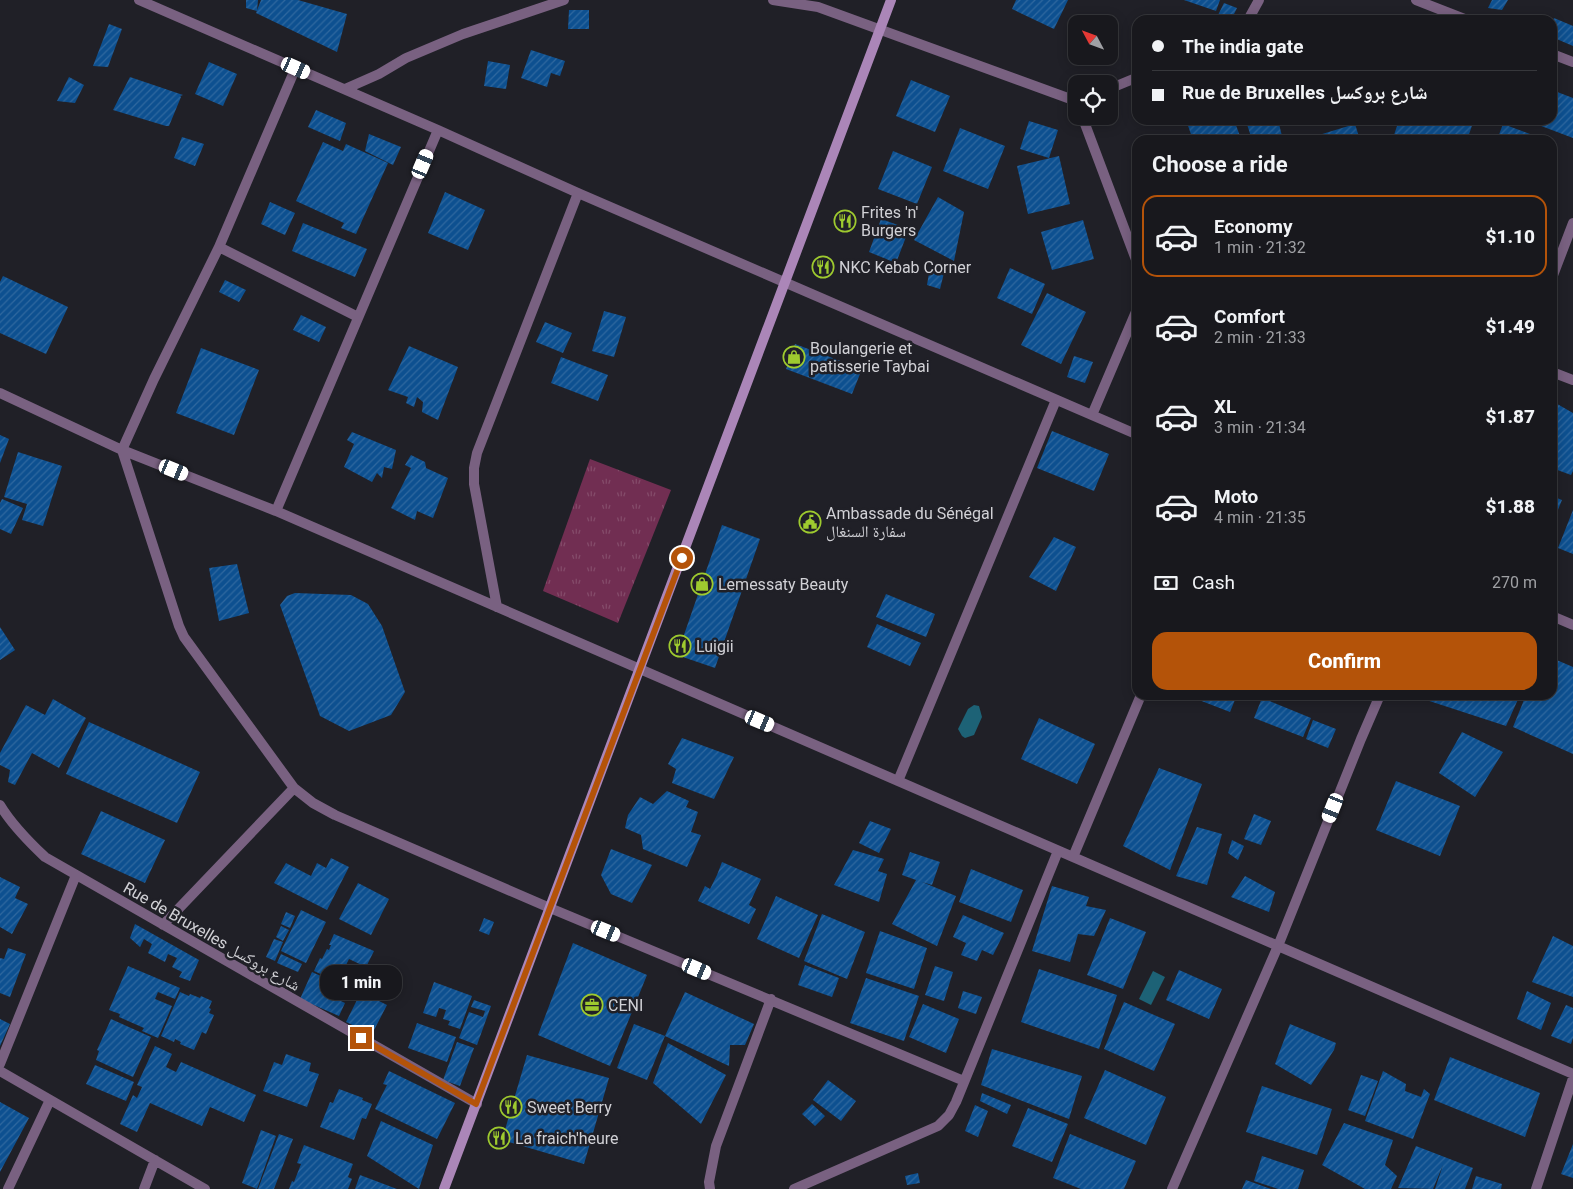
<!DOCTYPE html>
<html lang="en">
<head>
<meta charset="utf-8">
<style>
  body { margin:0; font-family:Roboto,"Noto Naskh Arabic",sans-serif; background:#25252a; color:#f1f3f6; height:100vh; display:flex; flex-direction:column; font-size:19px; white-space:nowrap }
  * { box-sizing:border-box; margin:0 }
  p { font-size:16px; color:#9fa0a4 }
  .icon { flex:none; width:28px; height:28px; fill:none; stroke:currentColor; stroke-width:2; stroke-linecap:round; stroke-linejoin:round }
  .map { position:relative; flex:1; overflow:hidden }
  .side { position:absolute; left:1132px; top:135px; width:425px; height:565px; display:flex; flex-direction:column; background:#18181d; border-radius:15px; box-shadow:0 2px 12px #0003,0 0 0 1px #36373b }
  .side>* { flex:none }
  .hud { position:absolute; left:1132px; top:15px; width:425px; height:110px; border-radius:15px; box-shadow:0 2px 12px #0003,0 0 0 1px #36373b; display:grid; align-content:center; height:110px; padding:0 20px; background:#18181d }
  .needle { width:32px; rotate:311deg }
  .controls { position:absolute; left:1068px; top:15px; display:grid; gap:10px }
  .controls a { display:grid; place-items:center; width:50px; height:50px; border-radius:10px; background:#18181d; box-shadow:0 2px 12px #0003,0 0 0 1px #36373b; font-size:25px }
  .end { position:absolute; width:22px; height:22px; margin:-11px; border:6px solid #b45309; background:#fff; box-shadow:0 0 0 2px #fff }
  .from { border-radius:50% }
  .bubble { position:absolute; height:35px; border-radius:15px; background:#18181d; box-shadow:0 2px 12px #0003,0 0 0 1px #36373b; font-size:16px; font-weight:800; line-height:35px; text-align:center }
  .car { position:absolute; width:15px; height:30px; margin:-15px -8px; border-radius:6px; box-shadow:0 0 4px 1px #0007; background:linear-gradient(#fff 24%,#345 0 40%,#fff 0 76%,#345 0 86%,#fff 0) }
  .hud b { display:flex; align-items:center; gap:18px; height:48px; font-size:19px }
  .hud b+b { border-top:1px solid #36373b }
  .hud i { width:12px; height:12px; background:#f1f3f6 }
  ul { padding:0; list-style:none }
  li { display:flex; align-items:center; gap:15px; height:82px; margin:0 10px 8px; padding:0 10px; border:2px solid transparent; border-radius:15px }
  li div { flex:1 }
  li b { display:block; font-size:19px }
  li em { font-style:normal; font-weight:800 }
  li.current { border-color:#b45309 }
  li>.icon { width:45px; height:45px; stroke-width:1.5 }
  h2 { padding:0 20px; font-size:22px; line-height:60px }
  .pay { display:flex; align-items:center; gap:12px; height:55px; padding:0 20px; font-size:19px }
  .pay p { margin-inline-start:auto }
  .button { display:flex; gap:10px; margin-top:auto; padding:10px 20px }
  .button a { flex:1; height:58px; border-radius:15px; background:#b45309; color:#fff; font-size:20px; font-weight:800; line-height:58px; text-align:center }
  .map>svg:first-child { display:block }
</style>
</head>
<body>
<div class="map">
<svg width="1573" height="1189" viewBox="0 0 1573 1189">
  <defs>
    <pattern id="grass-tufts" width="24" height="20" patternUnits="userSpaceOnUse" patternTransform="scale(1.25)"><rect width="24" height="20" fill="#712e52"/><path d="M3 7l-1-3M5 7V3M7 7l1-3M15 17l-1-3M17 17v-4M19 17l1-3" fill="none" stroke="#844b6a"/></pattern>
    <pattern id="building-hatch" width="6" height="6" patternUnits="userSpaceOnUse" patternTransform="scale(1.25)"><rect width="6" height="6" fill="#0d5090"/><path d="M-1 1l2-2M0 6l6-6M5 7l2-2" fill="none" stroke="#2f689f"/></pattern>
  </defs>
  <rect width="100%" height="100%" fill="#202027"/>
  <path fill="url(#grass-tufts)" d="M590,459L671,490L618,623L543,591Z"/>
  <path fill="#1d6276" d="M974,705L979,706L982,717L974,735L965,738L962,736L958,729L968,709Z
    M1153,971L1165,977L1151,1005L1139,999Z"/>
  <path fill="url(#building-hatch)" d="M246,0H258L257,11L246,8Z
    M261,0H298L347,14L337,52L256,13Z
    M1016,0H1068L1054,29L1012,9Z
    M1184,0H1220L1216,11Z
    M1492,0H1508L1502,10L1488,8Z
    M1224,3L1237,8L1231,20H1223L1217,17Z
    M569,10H589V29H568Z
    M1554,18L1573,26V46L1552,37V22Z
    M109,24L122,29L108,67L93,66Z
    M531,50L565,61L560,76L551,73L547,87L521,78Z
    M488,61L510,65L506,89L484,86Z
    M209,62L237,74L223,106L195,94Z
    M69,77L84,85L75,103L57,101Z
    M130,77L183,95L180,96L181,97L169,126H166L113,110Z
    M911,80L950,96L935,132L896,116Z
    M1552,90L1573,98V138L1536,124L1537,120H1552Z
    M316,110L346,123L340,141L308,127Z
    M1186,120H1234L1240,136L1230,140H1193Z
    M1250,120H1278L1282,136L1267,140H1252L1246,121Z
    M1399,120H1474L1467,140H1409L1394,135Z
    M1029,121L1058,130L1049,158L1020,149Z
    M1355,124L1360,140H1321L1319,135Z
    M1503,124L1546,140H1497Z
    M960,128L1005,146L988,189L943,171Z
    M369,134L401,147L393,165L365,151Z
    M182,137L204,144L195,166L174,158Z
    M323,142L343,151L346,144L388,163L356,234L341,228L344,223L296,201Z
    M893,151L932,167L917,204L878,189Z
    M1059,156L1070,204L1028,214L1017,166Z
    M445,192L485,210L468,250L428,233Z
    M938,197L964,212L954,261L914,240Z
    M270,202L295,213L285,235L261,224Z
    M881,219L909,229L896,263L869,252Z
    M1083,220L1094,259L1052,270L1041,232Z
    M303,223L367,249L355,277L292,251Z
    M930,267L944,273L940,289L927,285Z
    M1010,268L1045,284L1032,314L997,298Z
    M3,276L68,307L46,354L0,333V282Z
    M225,280L246,290L239,302L219,292Z
    M1047,293L1086,312L1061,364L1021,345Z
    M604,311L626,317L614,357L592,351Z
    M301,315L326,327L319,342L293,330Z
    M545,322L572,333L563,353L536,342Z
    M795,344L862,369L852,394L786,369Z
    M409,346L458,367L438,420L422,412L423,402L417,397L414,407L406,403L408,397L388,390Z
    M201,348L259,370L234,435L176,413Z
    M1074,356L1093,362L1085,383L1067,377Z
    M561,357L608,375L598,401L551,383Z
    M1552,401L1573,413V471L1571,475L1552,468Z
    M1052,431L1109,454L1094,491L1037,468Z
    M352,432L396,450L392,469L384,467L382,478L377,473L372,482L344,467L354,444L347,440Z
    M0,435L9,439L0,463Z
    M18,452L62,466L43,526L22,520L27,504L4,497Z
    M411,455L425,462L426,468L448,478L433,518L417,511L415,520L391,508L411,468L405,465Z
    M1552,496L1562,500L1553,522H1552Z
    M2,499L23,508L11,534L0,529V503Z
    M1573,510V554L1558,548Z
    M722,525L760,539L715,668L677,655Z
    M1054,537L1076,547L1056,591L1029,577Z
    M237,564L249,613L219,621L209,568Z
    M295,593L351,595L368,604L382,626L405,692L391,715L349,731L320,716L280,605L287,596Z
    M886,594L935,614L926,637L876,617Z
    M877,624L921,643L910,666L867,647Z
    M0,627L15,650L0,660Z
    M1552,658L1573,667V754L1513,727L1526,695H1552Z
    M1186,695H1237L1230,712Z
    M1411,695H1520L1506,726Z
    M1262,698L1311,718L1303,737L1254,718Z
    M53,699L86,718L59,768L32,753L15,785L8,782L10,770L0,765V753L26,705L45,715Z
    M1039,718L1095,744L1077,784L1021,759Z
    M1313,720L1336,729L1328,748L1306,739Z
    M89,722L200,772L177,823L66,774Z
    M1462,732L1503,752L1475,797L1439,773Z
    M682,738L734,757L714,799L672,783L676,769L668,764Z
    M1159,768L1202,784L1170,870L1123,846Z
    M1396,781L1460,806L1440,856L1376,830Z
    M667,791L689,801L686,807L698,812L691,832L701,835L687,867L643,849L641,835L625,828L628,815L640,797L653,804Z
    M101,811L165,840L145,883L81,854Z
    M1254,814L1271,821L1261,845L1244,839Z
    M870,821L891,829L879,853L859,843Z
    M1197,827L1222,834L1207,885L1176,876Z
    M1232,840L1244,846L1238,860L1228,853Z
    M611,849L652,865L632,903L611,894L601,875Z
    M853,850L884,859L878,871L887,874L879,902L834,885Z
    M910,852L940,862L932,885L922,882L956,896L937,946L892,924L916,880L902,875Z
    M331,858L349,867L327,910L274,883L286,863L311,876L317,863L326,868Z
    M722,862L761,879L749,905L756,909L749,924L698,901L705,886L710,889L717,875Z
    M971,869L1023,890L1011,922L959,902Z
    M1245,876L1275,892L1269,912L1231,897Z
    M0,877L20,887L15,898L28,904L12,934L0,927Z
    M358,883L389,899L371,935L339,919Z
    M1052,886L1089,897L1086,906L1106,910L1094,936L1078,934L1070,962L1032,951Z
    M776,896L818,915L799,958L757,939Z
    M301,910L326,922L306,963L281,951Z
    M286,912L295,916L290,928L281,924Z
    M822,914L865,932L847,979L804,961Z
    M963,915L1004,933L993,955L982,950L977,961L961,955L966,943L953,937Z
    M484,918L494,922L489,935L479,931Z
    M1110,918L1146,932L1123,989L1087,975Z
    M135,924L199,960L190,981L179,977L182,972L172,967L177,958L168,954L165,962L148,953L152,944L144,939L140,947L130,938Z
    M281,926L289,930L283,941L276,937Z
    M880,931L927,948L914,989L866,973Z
    M334,934L374,951L366,967L349,959L346,965L364,973L361,980L357,979L355,985L352,984L345,1000L330,993L333,987L322,982L325,976L314,971L320,958L322,959L327,949L329,950L331,945H329Z
    M1553,936L1573,946V997L1532,982Z
    M274,939L283,942L275,961L266,957Z
    M573,943L647,975L610,1066L538,1035Z
    M8,948L26,954L10,997L0,993V958L4,959Z
    M281,954L302,964L298,972L277,963Z
    M805,965L839,978L832,997L798,985Z
    M128,966L180,988L175,999L158,992L155,999L172,1006L158,1038L142,1031L144,1028L119,1017L120,1014L109,1010Z
    M935,966L953,972L944,1001L925,995Z
    M1039,969L1117,995L1099,1049L1021,1022Z
    M1179,970L1222,989L1209,1019L1166,1000Z
    M312,972L323,977L320,983L331,988L328,995L345,1003L339,1016L300,999Z
    M866,978L919,996L904,1041L850,1023Z
    M434,982L472,996L460,1029L448,1025L450,1021L443,1019L446,1010L439,1008L436,1017L423,1013Z
    M963,991L982,997L976,1014L958,1008Z
    M1527,991L1551,1003L1541,1030L1517,1019Z
    M180,992L189,996L190,994L200,998L201,996L212,1001L209,1008L211,1009L209,1013L214,1015L206,1034L202,1032L194,1050L180,1044L181,1042L175,1039L174,1042L161,1036Z
    M361,992L387,1005L372,1034L346,1022Z
    M685,992L754,1024L745,1045H730L729,1066L665,1036Z
    M474,1000L491,1006L477,1045L459,1038L469,1012L483,1017L485,1011L471,1007Z
    M1124,1002L1175,1024L1154,1071L1104,1049Z
    M923,1004L959,1019L946,1053L909,1037Z
    M1566,1005L1573,1008V1038L1571,1044L1551,1036Z
    M0,1019L10,1024L0,1046Z
    M111,1019L151,1037L133,1077L96,1060L99,1051L97,1050Z
    M417,1023L456,1037L447,1062L408,1048Z
    M634,1024L665,1036L647,1080L617,1068Z
    M1290,1024L1336,1043L1334,1050L1311,1085L1275,1064Z
    M457,1042L474,1048L460,1086L443,1080Z
    M668,1043L726,1075L701,1124L653,1083Z
    M155,1046L172,1054L166,1067L176,1072L181,1062L256,1095L244,1122L210,1107L202,1126L150,1103L137,1132L120,1124L133,1095L137,1098L142,1087L137,1085Z
    M992,1049L1082,1076L1069,1119L981,1085Z
    M286,1054L311,1063L309,1071L319,1074L307,1107L263,1091L274,1062L282,1065Z
    M527,1055L609,1078L584,1164L502,1140Z
    M1450,1057L1540,1093L1525,1137L1434,1100Z
    M95,1065L134,1082L126,1101L86,1084Z
    M1105,1070L1166,1097L1146,1145L1084,1118Z
    M389,1071L455,1103L437,1139L375,1109L387,1085L383,1084Z
    M1383,1071L1406,1084L1405,1091L1421,1097L1424,1089L1430,1094L1413,1139L1365,1121Z
    M1361,1075L1378,1081L1365,1116L1348,1110Z
    M828,1080L856,1101L841,1121L813,1100Z
    M1262,1086L1332,1109L1317,1155L1246,1132Z
    M339,1089L363,1098L362,1100L372,1104L366,1119L362,1118L354,1140L320,1127L330,1102L333,1103Z
    M982,1093L1011,1105L1007,1114L980,1101Z
    M0,1102L29,1118L0,1172Z
    M812,1104L825,1116L815,1126L802,1114Z
    M975,1105L988,1111L978,1137L965,1131Z
    M1028,1108L1068,1124L1052,1162L1012,1146Z
    M381,1121L433,1145L419,1189L367,1156Z
    M1344,1123L1393,1140L1385,1165L1397,1176L1391,1189H1365L1322,1165Z
    M261,1130L276,1136L257,1189L242,1183Z
    M279,1134L293,1139L274,1189H258Z
    M1070,1134L1136,1161L1124,1189H1081L1053,1178Z
    M1573,1144V1178L1561,1174Z
    M304,1145L353,1164L348,1177L352,1179L348,1189H289L292,1181L294,1182L301,1164L297,1163Z
    M1416,1146L1473,1168L1465,1189H1435L1443,1165L1433,1189L1398,1188Z
    M1262,1156L1304,1170L1298,1189H1278L1254,1181Z
    M918,1173L920,1183L907,1185L905,1176Z
    M360,1175L397,1189H355Z
    M1476,1176L1502,1184L1501,1189H1472Z
    M1246,1180L1271,1189H1242Z"/>
  <g fill="none" stroke-linecap="round" stroke-linejoin="round">
    <path stroke="#796181" stroke-width="10" d="M139,0L438,130L578,193L1138,435
      M773,0L818,7L1076,101
      M1416,0L1467,20
      M1248,20L1259,0
      M1552,54L1573,62
      M296,67L219,247L154,379L122,450L179,626L184,637L294,788L313,803L335,815L550,908L964,1081
      M345,89L379,74L406,58L463,34L564,0
      M1109,89L1138,77
      M1082,116L1138,265
      M219,247L358,317
      M1552,278L1573,223
      M1552,372L1573,380
      M0,393L122,450L276,511L1573,1074
      M1092,415L1138,307
      M276,511L438,130
      M497,607L474,484V468L477,453L578,193
      M1552,616L1573,625
      M898,781L1056,400
      M0,805C12,825 28,841 45,857L477,1104
      M1073,857L1141,695
      M163,925L294,788
      M0,1064L76,875
      M0,1071L205,1189
      M8,1189L50,1100
      M144,1189L155,1160
      M710,1189L709,1182L716,1146L771,999
      M794,1189L938,1126L949,1115L956,1102L1058,851
      M1172,1189L1278,946L1361,739L1380,695
      M1536,1189L1573,1078"/>
    <path stroke="#ab86b8" stroke-width="10" d="M444,1189L891,0"/>
  </g>
  <g fill="none" stroke-linecap="round" stroke-linejoin="round">
    <path stroke="#b45309" stroke-width="6" d="M361,1038L476,1104L682,558"/>
  </g>
  <defs>
    <g id="restaurant-ring" transform="scale(1.125)"><circle r="9.5" fill="#202027" stroke="#9eca2f" stroke-width="1.5"/><path d="M-5-6h1v4h1v-4h1v4h1v-4h1v5L-1.5 .5V6h-2V.5L-5-1ZM5-6V6H3V1.5H1.5Q1.5-4 5-6Z" fill="#9eca2f"/></g>
    <g id="shop-ring" transform="scale(1.125)"><circle r="9.5" fill="#202027" stroke="#9eca2f" stroke-width="1.5"/><path d="M-5-2.5h2.3a2.7 3.5 0 0 1 5.4 0H5L5.5 6h-11ZM-1.5-2.5h3a1.5 2.3 0 0 0-3 0Z" fill="#9eca2f"/></g>
    <g id="civic-ring" transform="scale(1.125)"><circle r="9.5" fill="#202027" stroke="#9eca2f" stroke-width="1.5"/><path d="M-.6-6.5H3V-4.5H.6V-3L4-1V1h2V6H-6V1h2V-1L-.6-3ZM-1.2 2.5V6h2.4V2.5Z" fill="#9eca2f"/></g>
    <g id="office-ring" transform="scale(1.125)"><circle r="9.5" fill="#202027" stroke="#9eca2f" stroke-width="1.5"/><path d="M-6-3h4V-5.5h4V-3h4V5H-6ZM-1-4.5V-3h2v-1.5ZM-6 0V1H6V0Z" fill="#9eca2f"/></g>
  </defs>
  <g fill-rule="evenodd">
    <use href="#restaurant-ring" x="845" y="221"/>
    <use href="#restaurant-ring" x="823" y="267"/>
    <use href="#shop-ring" x="794" y="357"/>
    <use href="#civic-ring" x="810" y="522"/>
    <use href="#shop-ring" x="702" y="584"/>
    <use href="#restaurant-ring" x="680" y="646"/>
    <use href="#office-ring" x="592" y="1005"/>
    <use href="#restaurant-ring" x="511" y="1107"/>
    <use href="#restaurant-ring" x="499" y="1138"/>
  </g>
  <g text-anchor="middle" stroke-width="5" stroke-linejoin="round" paint-order="stroke">
    <g font-size="16" fill="#d1d1d6" stroke="#202027" text-anchor="start">
      <text x="861" y="218">Frites 'n'<tspan x="861" dy="18">Burgers</tspan></text>
      <text x="839" y="273">NKC Kebab Corner</text>
      <text x="810" y="354">Boulangerie et<tspan x="810" dy="18">patisserie Taybai</tspan></text>
      <text x="826" y="519">Ambassade du Sénégal<tspan x="826" dy="18">سفارة السنغال</tspan></text>
      <text x="718" y="590">Lemessaty Beauty</text>
      <text x="696" y="652">Luigii</text>
      <text x="608" y="1011">CENI</text>
      <text x="527" y="1113">Sweet Berry</text>
      <text x="515" y="1144">La fraich'heure</text>
    </g>
    <g font-size="16" fill="#d1d1d6" stroke="#202027">
      <text transform="translate(212 936) rotate(30)" y="6">Rue de Bruxelles شارع بروكسل</text>
    </g>
  </g>
</svg>
<div class="controls">
<a><svg class="needle" viewBox="-14 -14 28 28"><path d="M0-13l5 13h-10z" fill="#e53935"/><path d="M0 13l5-13h-10z" fill="#9fa0a4"/></svg></a>
<a><svg class="icon" aria-label="locate" viewBox="0 0 24 24"><circle cx="12" cy="12" r="6"/><path d="M12 2v4M12 18v4M2 12h4M18 12h4"/></svg></a>
</div>
<i class="end from" style="left:682px;top:558px"></i>
<i class="end" style="left:361px;top:1038px"></i>
<div class="bubble" style="left:320px;top:965px;width:82px">1 min</div>
<i class="car" style="left:296px;top:68px;rotate:114deg"></i>
<i class="car" style="left:423px;top:164px;rotate:23deg"></i>
<i class="car" style="left:174px;top:470px;rotate:112deg"></i>
<i class="car" style="left:760px;top:721px;rotate:113deg"></i>
<i class="car" style="left:1333px;top:808px;rotate:202deg"></i>
<i class="car" style="left:606px;top:931px;rotate:112deg"></i>
<i class="car" style="left:697px;top:969px;rotate:113deg"></i>
<div class="hud">
<b><i class="from"></i>The india gate</b>
<b><i></i>Rue de Bruxelles شارع بروكسل</b>
</div>
<section class="side">
<h2>Choose a ride</h2>
<ul>
<li class="current"><svg class="icon" aria-label="car" viewBox="0 0 24 24"><path d="M5 17H2v-5l4-1 3-4h7l3 4 3 1v5h-3M9 17h6M6 11h13"/><circle cx="7" cy="17" r="2"/><circle cx="17" cy="17" r="2"/></svg><div><b>Economy</b><p>1 min · 21:32</p></div><em>$1.10</em></li>
<li><svg class="icon" aria-label="car" viewBox="0 0 24 24"><path d="M5 17H2v-5l4-1 3-4h7l3 4 3 1v5h-3M9 17h6M6 11h13"/><circle cx="7" cy="17" r="2"/><circle cx="17" cy="17" r="2"/></svg><div><b>Comfort</b><p>2 min · 21:33</p></div><em>$1.49</em></li>
<li><svg class="icon" aria-label="car" viewBox="0 0 24 24"><path d="M5 17H2v-5l4-1 3-4h7l3 4 3 1v5h-3M9 17h6M6 11h13"/><circle cx="7" cy="17" r="2"/><circle cx="17" cy="17" r="2"/></svg><div><b>XL</b><p>3 min · 21:34</p></div><em>$1.87</em></li>
<li><svg class="icon" aria-label="car" viewBox="0 0 24 24"><path d="M5 17H2v-5l4-1 3-4h7l3 4 3 1v5h-3M9 17h6M6 11h13"/><circle cx="7" cy="17" r="2"/><circle cx="17" cy="17" r="2"/></svg><div><b>Moto</b><p>4 min · 21:35</p></div><em>$1.88</em></li>
</ul>
<div class="pay"><svg class="icon" aria-label="cash" viewBox="0 0 24 24"><path d="M3 7h18v10H3z"/><circle cx="12" cy="12" r="2"/></svg>Cash<p>270 m</p></div>
<div class="button"><a>Confirm</a></div>
</section>
</div>
</body>
</html>
